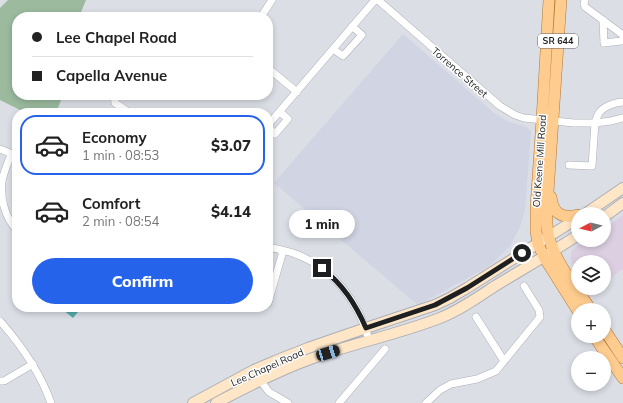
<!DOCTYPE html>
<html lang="en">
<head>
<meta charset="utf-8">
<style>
  body { margin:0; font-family:Mulish,sans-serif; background:#f2f2f2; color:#222; height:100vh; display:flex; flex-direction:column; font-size:15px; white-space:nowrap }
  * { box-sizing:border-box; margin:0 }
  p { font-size:13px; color:#767676 }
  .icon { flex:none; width:22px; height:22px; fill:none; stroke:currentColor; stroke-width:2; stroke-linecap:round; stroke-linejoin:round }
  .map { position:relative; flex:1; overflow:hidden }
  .drawer { position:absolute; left:12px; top:108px; width:261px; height:204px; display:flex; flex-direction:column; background:#fff; border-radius:16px; box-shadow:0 2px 6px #0003 }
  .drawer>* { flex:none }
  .hud { position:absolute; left:12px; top:12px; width:261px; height:88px; border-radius:16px; box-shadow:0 2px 6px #0003; display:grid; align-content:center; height:88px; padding:0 20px; background:#fff }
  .needle { width:26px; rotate:263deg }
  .tools { position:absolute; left:571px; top:207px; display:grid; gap:8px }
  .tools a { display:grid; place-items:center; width:40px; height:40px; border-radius:50%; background:#fff; box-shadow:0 2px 6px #0003; font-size:20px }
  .end { position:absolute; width:18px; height:18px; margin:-9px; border:5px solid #1e1f21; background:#fff; box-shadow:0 0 0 2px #fff }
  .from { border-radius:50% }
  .bubble { position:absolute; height:28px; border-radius:14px; background:#fff; box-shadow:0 2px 6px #0003; font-size:13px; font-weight:800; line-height:28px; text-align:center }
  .car { position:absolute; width:12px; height:24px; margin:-12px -6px; border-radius:5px; box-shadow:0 0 3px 1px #0007; background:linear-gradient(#222 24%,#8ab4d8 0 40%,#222 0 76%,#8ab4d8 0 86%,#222 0) }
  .hud b { display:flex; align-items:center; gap:14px; height:38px; font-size:15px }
  .hud b+b { border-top:1px solid #e0e0e0 }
  .hud i { width:10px; height:10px; background:#222 }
  ul { padding:7px 0 0; list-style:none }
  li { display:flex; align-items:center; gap:12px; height:60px; margin:0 8px 6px; padding:0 12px; border:2px solid transparent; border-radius:16px }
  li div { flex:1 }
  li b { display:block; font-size:15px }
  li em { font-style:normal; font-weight:800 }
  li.selected { border-color:#2563eb }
  li>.icon { width:36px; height:36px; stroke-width:1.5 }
  .cta { display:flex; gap:8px; margin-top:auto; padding:8px 20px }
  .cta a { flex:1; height:46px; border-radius:24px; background:#2563eb; color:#fff; font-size:16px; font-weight:800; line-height:46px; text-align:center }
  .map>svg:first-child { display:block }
</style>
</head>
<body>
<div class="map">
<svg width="623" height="403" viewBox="0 0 623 403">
  <rect width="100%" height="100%" fill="#dcdee6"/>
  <path fill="#d0d4e3" d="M403,34L494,113L509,122L527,127L531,132L525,210L520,227L510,246L488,267L418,305L274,183Z"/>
  <path fill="#ddcfe2" d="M623,215V269L604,282V262H578V272L570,260L572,250L587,240H604V228Z"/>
  <path fill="#9bba9e" d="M8,0H86L79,17H17V95H63L56,113H26L0,100V8Z"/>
  <path fill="#55acae" d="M64,307H82L73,318L62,309Z"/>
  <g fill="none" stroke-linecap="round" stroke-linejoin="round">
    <g stroke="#acafb6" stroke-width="8">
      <path id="minor" d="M378,0L500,106L515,115L524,118L574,123H595C596,120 597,116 599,113C603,107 615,102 623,102
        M585,0L584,4L585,7L596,15L623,35
        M261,17L272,0
        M603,20L604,43L621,41L623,39
        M352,26L362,35L343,56L333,49L375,0
        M268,68L297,92
        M114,95L115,103L130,113
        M268,125L333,49
        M268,127L275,134L288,119L280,112
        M0,149L17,156
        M11,154C8,163 4,171 2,181C0,198 5,218 17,230
        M569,165L592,166L595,123L611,121L623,118
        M268,247C278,249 289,251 298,255C334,269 359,303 369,340
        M268,303L283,251
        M476,317L504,361
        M0,321C22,346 40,372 51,403
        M254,370L260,380L269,392L288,403
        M0,381H4L33,364
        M339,403L385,349
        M426,403L440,390L451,384L477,379L496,371L540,317L539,310L524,286"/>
    </g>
    <g stroke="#acafb6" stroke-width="12">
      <path id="secondary" d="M585,214L623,188
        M604,217L623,203
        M193,403L254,370L275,361L308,348L366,328L435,305L450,298L467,288L578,218
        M216,403C248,386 279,370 313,358C354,343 399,334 440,318C460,310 477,298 495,286C523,269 551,253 578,235"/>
    </g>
    <g stroke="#b07938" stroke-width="12">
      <path id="primary" d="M549,0L542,119L536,207V231L538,244L544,257L578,311
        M561,0L547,207C547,217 546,229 549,238C556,263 577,289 591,310
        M551,197C553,213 561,219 578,215
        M604,329L623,358
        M594,336L623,378"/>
    </g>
    <use href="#minor" stroke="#fff" stroke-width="7"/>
    <use href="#secondary" stroke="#ffe6c7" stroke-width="10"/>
    <use href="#primary" stroke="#ffcc8f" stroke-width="11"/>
  </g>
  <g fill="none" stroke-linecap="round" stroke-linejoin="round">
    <path stroke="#1e1f21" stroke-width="5" d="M322,268C343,285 355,303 366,328L435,305L467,288L522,253"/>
  </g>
  <g text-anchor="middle" stroke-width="3" stroke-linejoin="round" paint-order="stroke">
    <rect fill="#fff" stroke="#626264" stroke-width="1" x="538" y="34" width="40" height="14" rx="3"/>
    <g font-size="9" font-weight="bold" fill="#1e1f21">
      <text x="558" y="44">SR 644</text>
    </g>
    <g font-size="10" fill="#1e1f21" stroke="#fff">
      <text transform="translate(460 72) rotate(41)" y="4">Torrence Street</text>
      <text transform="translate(539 161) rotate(-86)" y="4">Old Keene Mill Road</text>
      <text transform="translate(267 367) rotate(-24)" y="4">Lee Chapel Road</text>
    </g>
  </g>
</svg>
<div class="tools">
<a><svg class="needle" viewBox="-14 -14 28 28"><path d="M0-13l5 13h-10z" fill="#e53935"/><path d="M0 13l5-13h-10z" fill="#767676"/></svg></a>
<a><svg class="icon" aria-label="layers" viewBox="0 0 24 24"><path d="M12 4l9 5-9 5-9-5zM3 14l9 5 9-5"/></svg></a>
<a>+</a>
<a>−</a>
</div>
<i class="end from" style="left:522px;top:253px"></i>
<i class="end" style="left:322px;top:268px"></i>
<div class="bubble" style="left:289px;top:210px;width:66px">1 min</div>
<i class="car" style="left:328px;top:353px;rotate:73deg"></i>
<div class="hud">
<b><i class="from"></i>Lee Chapel Road</b>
<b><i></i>Capella Avenue</b>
</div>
<section class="drawer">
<ul>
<li class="selected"><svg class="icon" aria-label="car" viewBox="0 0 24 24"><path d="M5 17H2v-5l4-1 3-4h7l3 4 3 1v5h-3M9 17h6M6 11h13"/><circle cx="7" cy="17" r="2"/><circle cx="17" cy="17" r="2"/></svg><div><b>Economy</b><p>1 min · 08:53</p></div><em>$3.07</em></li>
<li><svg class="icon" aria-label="car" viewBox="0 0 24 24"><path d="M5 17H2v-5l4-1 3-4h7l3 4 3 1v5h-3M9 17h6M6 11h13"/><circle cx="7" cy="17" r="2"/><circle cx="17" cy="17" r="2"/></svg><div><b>Comfort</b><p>2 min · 08:54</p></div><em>$4.14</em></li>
</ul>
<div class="cta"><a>Confirm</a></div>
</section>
</div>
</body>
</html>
